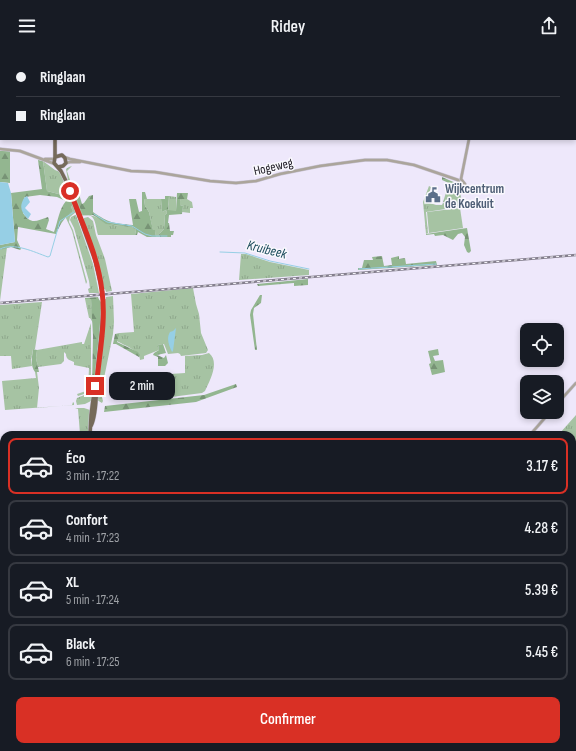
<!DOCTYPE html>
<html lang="fr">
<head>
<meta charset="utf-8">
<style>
  body { margin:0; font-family:"Sofia Sans Condensed",sans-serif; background:#20242c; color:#f1f3f6; height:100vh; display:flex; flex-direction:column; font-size:15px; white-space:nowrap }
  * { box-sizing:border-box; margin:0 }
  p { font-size:13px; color:#9ea1a6 }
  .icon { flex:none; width:22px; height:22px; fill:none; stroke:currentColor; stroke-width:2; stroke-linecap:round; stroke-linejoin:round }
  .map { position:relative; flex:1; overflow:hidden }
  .drawer { position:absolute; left:0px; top:379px; width:576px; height:320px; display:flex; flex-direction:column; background:#171b24; border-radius:12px 12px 0 0; box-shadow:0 2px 6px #0003 }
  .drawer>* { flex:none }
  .hud { position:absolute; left:0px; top:0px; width:576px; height:88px; box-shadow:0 2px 6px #0003; display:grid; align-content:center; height:88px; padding:0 16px; background:#171b24 }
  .buttons { position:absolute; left:520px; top:271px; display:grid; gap:8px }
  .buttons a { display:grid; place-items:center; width:44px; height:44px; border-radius:8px; background:#171b24; box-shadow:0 2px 6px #0003; font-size:20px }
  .end { position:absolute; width:18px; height:18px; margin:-9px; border:5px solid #d93025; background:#fff; box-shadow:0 0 0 2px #fff }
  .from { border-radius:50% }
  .bubble { position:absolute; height:28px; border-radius:8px; background:#171b24; box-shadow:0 2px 6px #0003; font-size:13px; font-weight:600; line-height:28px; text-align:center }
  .hud b { display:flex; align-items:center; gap:14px; height:38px; font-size:15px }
  .hud b+b { border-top:1px solid #363941 }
  .hud i { width:10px; height:10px; background:#f1f3f6 }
  ul { padding:7px 0 0; list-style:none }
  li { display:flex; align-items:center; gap:12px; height:56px; margin:0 8px 6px; padding:0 8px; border:2px solid #363941; border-radius:8px }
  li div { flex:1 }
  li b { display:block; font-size:15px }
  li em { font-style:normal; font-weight:600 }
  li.on { border-color:#d93025 }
  li>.icon { width:36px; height:36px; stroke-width:1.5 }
  .cta { display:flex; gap:8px; margin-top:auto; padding:8px 16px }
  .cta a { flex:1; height:46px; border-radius:8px; background:#d93025; color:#fff; font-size:16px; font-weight:600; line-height:46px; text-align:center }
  header { display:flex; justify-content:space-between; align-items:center; height:52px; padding:0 16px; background:#171b24; font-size:18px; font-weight:600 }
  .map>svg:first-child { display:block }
</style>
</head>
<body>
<header><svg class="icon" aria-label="menu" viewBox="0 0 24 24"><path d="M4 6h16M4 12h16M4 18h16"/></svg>Ridey<svg class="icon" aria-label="share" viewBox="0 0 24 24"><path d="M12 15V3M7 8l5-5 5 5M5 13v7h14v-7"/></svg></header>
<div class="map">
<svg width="576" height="699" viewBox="0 0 576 699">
  <defs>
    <pattern id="grass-tufts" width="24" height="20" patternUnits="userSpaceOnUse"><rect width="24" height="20" fill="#a6c3a3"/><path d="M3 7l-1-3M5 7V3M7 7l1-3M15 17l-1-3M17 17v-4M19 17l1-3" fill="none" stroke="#8ea78c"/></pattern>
    <pattern id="forest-firs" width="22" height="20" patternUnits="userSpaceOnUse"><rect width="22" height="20" fill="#93b690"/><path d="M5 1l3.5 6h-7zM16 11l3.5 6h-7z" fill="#779375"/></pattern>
  </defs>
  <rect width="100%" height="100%" fill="#eee8fb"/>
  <path fill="url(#grass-tufts)" d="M43,109L55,118L60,120L70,145L47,139Z
    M72,114L67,119L73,137L85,163C97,162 102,171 114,173C122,174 131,172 136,178L135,183H98C96,178 96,167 91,164C87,163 84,164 81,163L68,128L66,117L69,115Z
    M449,131C458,134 457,144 459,152L444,147Z
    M429,134L431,135L428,146L431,147L430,151L436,153H442L443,151L459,155L426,160L428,181L426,182L423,150Z
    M169,144L176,145V159H168Z
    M144,147H161L162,160L166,158L167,161L165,163L164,177L159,182L160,185H156L155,179H153L149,160L145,154Z
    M181,147H187L192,150L193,156H190V161L182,160L183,154L180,153L179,150Z
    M73,153L76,160L70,165L69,170L73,178L87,230L86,232L72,179L65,164L73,159L71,155Z
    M75,163H76L93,212L99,241H89L88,237L90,236L89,229L74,176L70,168L71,165Z
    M88,165L93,169L96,183L105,207L112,239L106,240L105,237H104L98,212L83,168L84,166Z
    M7,195L0,249V198Z
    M241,202H246L270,210L309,218V223L239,228Z
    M193,236L196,252L199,262L201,281L208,298L206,301L181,304L180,302L178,301L168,302L164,292L158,293L159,298L144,304V307L140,308C140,298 125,294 117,289L120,281L134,280L131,242Z
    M113,244L114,270L113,282L101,341L103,349L102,351L97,348L105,269V247H106V245Z
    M85,247H91L93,271L90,266H89Z
    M42,250L35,297H33L31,308L32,314L12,317L11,304H0V253Z
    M91,271V333L87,341L78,344L77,342L86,339L88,336L89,316L74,313V310C69,308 66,307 66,302L64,300V309L61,312L38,315L36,306L37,298L82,290V292H84Z
    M209,301C220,310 210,328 205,339L202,341L171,345L170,322L185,321V304L202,303Z
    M35,320H37L39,336L37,356L72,353L73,350L74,351V353L5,358L2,329L36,326Z
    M92,333L91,349L85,352L77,353L76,349L77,346L89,341Z
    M75,356H84L90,358L88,383L86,382H80L78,357Z
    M576,363V396L574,399L572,396V383H561L560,381Z
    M576,591V640H572V593Z"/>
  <path fill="url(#forest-firs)" fill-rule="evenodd" d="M0,99H10V131L0,130Z
    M38,108L43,109L47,139L70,145L73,153L71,155L73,159C63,167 61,171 56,182L18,175L17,188L21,197L20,198L11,195L0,198V193L15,190L11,141L42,137ZM40,143L57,145L66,149C59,157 58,169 54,180L46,177L49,168L48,165C36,169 31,173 23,161L24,146L25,145Z
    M442,125L458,132L463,155L443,150L444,147L459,152C455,135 458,135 442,128Z
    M74,140L79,142L82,152L84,151L89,144L93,143V160C109,171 113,171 133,173L129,147H136L139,160L142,159V140H145L147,147H144L145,154L149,160L153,178H155L156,185H147L138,180L137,183H135L136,178L132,175L106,172L93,163H83Z
    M177,141H188L187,147H182L180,148V153L183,154L182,162L169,163L168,171H169L170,179H174L173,183H171V185H160L159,182L164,177L165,163L167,161L166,158L162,160L161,147H165V144H169L168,158L176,159Z
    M467,176L471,199L469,201L467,200L464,193L465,185L462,181L458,182L453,188L443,183L435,184L434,182L426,183V182Z
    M382,204L384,214L392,213L391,206L399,204V207L405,206L406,212L436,209L437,213L358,218V216H362L364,208H373L372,205Z
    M308,227V233L294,234V231L258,234L257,232Z
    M260,243H262L261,251L254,256L253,262L257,298H255L250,263L251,258Z
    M98,245C98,246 100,249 101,250C103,261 97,326 92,333L93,284L91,247H85V246Z
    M120,281L117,290L138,300L140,303L139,305L116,292H113L115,282Z
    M163,292L166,301L157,303L164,306L166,303L168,311L165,314H158V305L153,303L154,301L159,298L158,293Z
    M33,297L37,298L36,306L39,320H35C30,313 32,305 33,297Z
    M438,297L439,303L433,304L435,309L443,308L445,320L432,323L429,312L431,311L428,299Z
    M236,332L237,335L196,350L104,360L105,354L204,343Z
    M412,695H449L428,699H406Z"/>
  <path fill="#a6c3a3" d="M460,156L463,176L429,181L427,160Z"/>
  <path fill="#96cfe5" d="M0,130L8,131L11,141L15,190L0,193Z
    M27,144L30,150L25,156L31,162L28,167C21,160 19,155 24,146Z
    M176,276L173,299L172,300C169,293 166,287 170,280L173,279Z
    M363,695H412L406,699H354Z"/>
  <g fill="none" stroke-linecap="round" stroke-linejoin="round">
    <path stroke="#96cfe5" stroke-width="1" d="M94,162L107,170L132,174L145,182L152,184H167
      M0,197C14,190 34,200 48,205L50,204L60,169L74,160
      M220,200L245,201L270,209L309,217
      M359,217L436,212
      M0,470L4,469
      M157,695L158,699"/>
    <g stroke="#c8c3d4" stroke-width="3.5">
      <path id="minor" d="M514,1V0
        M0,97L20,99L55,112
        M64,105L70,107L131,119L155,120L210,129L236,131L256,129L280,122L320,114L365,108H387L414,113L458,128
        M45,107H54
        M66,111L70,110H80
        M461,127L469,87
        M458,128L460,133L464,135L465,132L461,127
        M557,352L576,331
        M530,383L550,360
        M0,614L4,616"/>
    </g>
    <g stroke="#c8c3d4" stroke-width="4.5">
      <path id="major" d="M61,1V0
        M55,87V105
        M58,115L63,114L66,111L65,106L62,103L55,105L54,111L61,119L67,131L95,208L102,238
        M91,374C97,362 96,341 97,328C98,301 104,274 103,247
        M90,383L91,363L95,332
        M572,689L576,690
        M572,694L576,696
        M537,699L548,695"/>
    </g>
    <use href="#minor" stroke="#aba59b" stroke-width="2.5"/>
    <use href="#major" stroke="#756a5a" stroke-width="3.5"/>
    <g stroke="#847f8d" stroke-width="2.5">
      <path id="rail" d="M0,251L576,203"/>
    </g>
    <use href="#rail" stroke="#f9f8fd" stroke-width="1" stroke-dasharray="3" stroke-linecap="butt"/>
    <g stroke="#c8c3d4" stroke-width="4.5" stroke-linecap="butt">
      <path id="major-bridge" d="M102,238L103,247"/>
    </g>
    <use href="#major-bridge" stroke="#756a5a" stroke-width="3.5"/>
  </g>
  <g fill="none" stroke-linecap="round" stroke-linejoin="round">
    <path stroke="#d93025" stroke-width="5" d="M70,139C82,171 98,204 102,239C106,268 100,298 97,328L95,334"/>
  </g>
  <defs>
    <g id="civic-bare" transform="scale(1.2)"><path d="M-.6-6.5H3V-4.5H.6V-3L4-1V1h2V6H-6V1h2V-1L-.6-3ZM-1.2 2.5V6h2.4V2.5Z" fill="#5c6f8a" stroke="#f9f8fd" stroke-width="2.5" paint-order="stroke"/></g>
  </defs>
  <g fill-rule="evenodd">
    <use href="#civic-bare" x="433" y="143"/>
  </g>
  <g text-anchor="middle" stroke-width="3" stroke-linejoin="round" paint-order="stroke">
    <g font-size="13" fill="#1c1922" stroke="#f9f8fd">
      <text transform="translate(273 114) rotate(-13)" y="5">Hogeweg</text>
    </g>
    <g font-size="13" font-weight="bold" fill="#4e5e75" stroke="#f9f8fd" text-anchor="start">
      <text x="445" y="141">Wijkcentrum<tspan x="445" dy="15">de Koekuit</tspan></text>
    </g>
    <g font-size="14" font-style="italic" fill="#1a4a5a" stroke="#f9f8fd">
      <text transform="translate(267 197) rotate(14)" y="5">Kruibeek</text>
    </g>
  </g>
</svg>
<div class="buttons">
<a><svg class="icon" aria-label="locate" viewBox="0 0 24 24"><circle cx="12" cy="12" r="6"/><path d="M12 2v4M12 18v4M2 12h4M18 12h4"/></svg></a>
<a><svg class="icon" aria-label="layers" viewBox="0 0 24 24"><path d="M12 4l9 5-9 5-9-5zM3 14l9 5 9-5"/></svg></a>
</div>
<i class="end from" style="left:70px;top:139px"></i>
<i class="end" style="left:95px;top:334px"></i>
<div class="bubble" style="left:109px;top:320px;width:66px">2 min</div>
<div class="hud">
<b><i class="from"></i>Ringlaan</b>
<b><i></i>Ringlaan</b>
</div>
<section class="drawer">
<ul>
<li class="on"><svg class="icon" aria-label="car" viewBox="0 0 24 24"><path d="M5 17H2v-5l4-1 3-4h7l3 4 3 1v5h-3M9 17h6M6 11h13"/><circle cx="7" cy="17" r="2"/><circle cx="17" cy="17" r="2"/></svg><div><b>Éco</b><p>3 min · 17:22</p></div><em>3.17 €</em></li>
<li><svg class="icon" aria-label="car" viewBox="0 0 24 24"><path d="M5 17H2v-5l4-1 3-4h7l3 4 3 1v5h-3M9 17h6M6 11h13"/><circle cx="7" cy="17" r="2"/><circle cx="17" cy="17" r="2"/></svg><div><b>Confort</b><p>4 min · 17:23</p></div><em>4.28 €</em></li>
<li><svg class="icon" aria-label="car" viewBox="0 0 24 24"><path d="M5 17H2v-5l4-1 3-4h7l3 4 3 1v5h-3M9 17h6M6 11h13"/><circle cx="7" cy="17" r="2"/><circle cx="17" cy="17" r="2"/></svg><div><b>XL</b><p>5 min · 17:24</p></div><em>5.39 €</em></li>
<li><svg class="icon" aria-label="car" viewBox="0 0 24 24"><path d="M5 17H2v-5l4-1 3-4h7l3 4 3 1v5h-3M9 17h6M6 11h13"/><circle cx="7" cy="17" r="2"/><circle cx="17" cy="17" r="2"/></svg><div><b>Black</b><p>6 min · 17:25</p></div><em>5.45 €</em></li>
</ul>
<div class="cta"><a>Confirmer</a></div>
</section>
</div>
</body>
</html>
